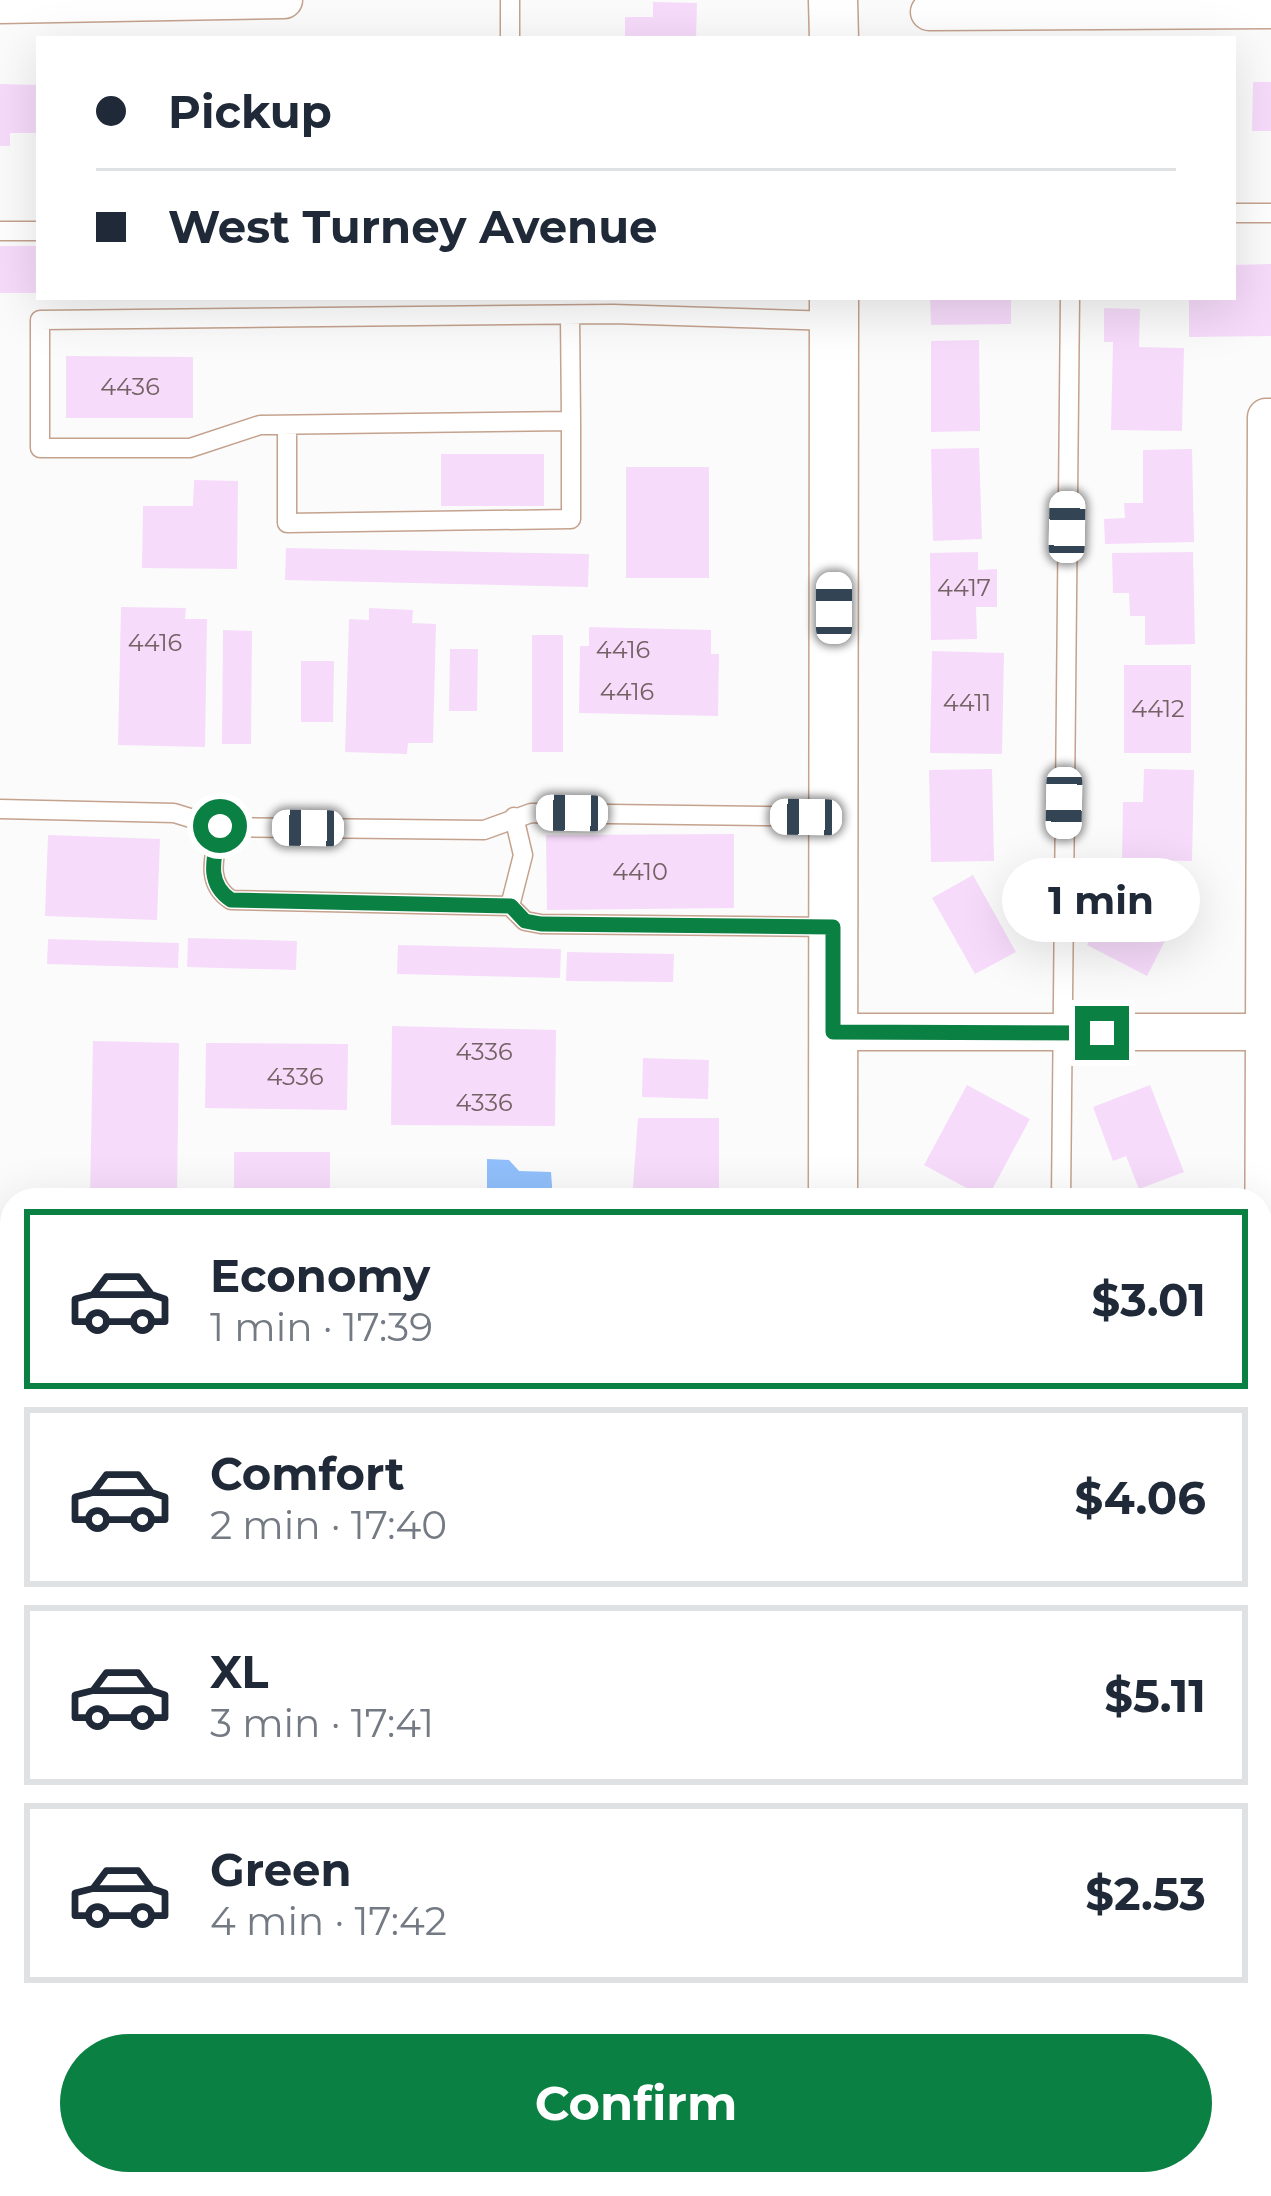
<!DOCTYPE html>
<html lang="en">
<head>
<meta charset="utf-8">
<style>
  body { margin:0; font-family:Montserrat,sans-serif; background:#f2f2f3; color:#1f2937; height:100vh; display:flex; flex-direction:column; font-size:45px; white-space:nowrap }
  * { box-sizing:border-box; margin:0 }
  p { font-size:39px; color:#747a83 }
  .icon { flex:none; width:66px; height:66px; fill:none; stroke:currentColor; stroke-width:2; stroke-linecap:round; stroke-linejoin:round }
  .map { position:relative; flex:1; overflow:hidden }
  .drawer { position:absolute; left:0px; top:1188px; width:1272px; height:1008px; display:flex; flex-direction:column; background:#fff; border-radius:36px 36px 0 0; box-shadow:0 12px 48px #0002 }
  .drawer>* { flex:none }
  .top-card { position:absolute; left:36px; top:36px; width:1200px; height:264px; border-radius:0px; box-shadow:0 12px 48px #0002; display:grid; align-content:center; height:264px; padding:0 60px; background:#fff }
  .end { position:absolute; width:54px; height:54px; margin:-27px; border:15px solid #0b8043; background:#fff; box-shadow:0 0 0 6px #fff }
  .from { border-radius:50% }
  .bubble { position:absolute; height:84px; border-radius:42px; background:#fff; box-shadow:0 12px 48px #0002; font-size:39px; font-weight:700; line-height:84px; text-align:center }
  .car { position:absolute; width:36px; height:72px; margin:-36px -18px; border-radius:15px; box-shadow:0 0 9px 3px #0007; background:linear-gradient(#fff 24%,#345 0 40%,#fff 0 76%,#345 0 86%,#fff 0) }
  .top-card b { display:flex; align-items:center; gap:42px; height:114px; font-size:45px }
  .top-card b+b { border-top:3px solid #e0e1e3 }
  .top-card i { width:30px; height:30px; background:#1f2937 }
  ul { padding:21px 0 0; list-style:none }
  li { display:flex; align-items:center; gap:36px; height:180px; margin:0 24px 18px; padding:0 36px; border:6px solid #e0e1e3; border-radius:0px }
  li div { flex:1 }
  li b { display:block; font-size:45px }
  li em { font-style:normal; font-weight:700 }
  li.active { border-color:#0b8043 }
  li>.icon { width:108px; height:108px; stroke-width:1.5 }
  .primary-button { display:flex; gap:24px; margin-top:auto; padding:24px 60px }
  .primary-button a { flex:1; height:138px; border-radius:72px; background:#0b8043; color:#fff; font-size:48px; font-weight:700; line-height:138px; text-align:center }
  .map>svg:first-child { display:block }
</style>
</head>
<body>
<div class="map">
<svg width="1271" height="2196" viewBox="0 0 1271 2196">
  <rect width="100%" height="100%" fill="#fbfbfb"/>
  <path fill="#90bffb" d="M487,1159L509,1160L519,1171L551,1172L553,1200L487,1199Z"/>
  <path fill="#f6dbfa" d="M653,2L697,3L696,39H625V17H653Z
    M1253,82H1271V131H1252Z
    M0,84L39,85V133H10V146H0Z
    M0,246H39V293H0Z
    M1271,264V336L1189,337V298L1233,297V265Z
    M930,297H1011V324L931,325Z
    M1104,308L1140,309L1139,347L1184,348L1182,431L1111,430L1113,342H1104Z
    M979,340L980,431L931,432V341Z
    M66,356L193,357V418H66Z
    M979,448L982,539L933,541L931,449Z
    M1192,449L1194,542L1105,544L1104,519L1125,518L1124,503H1143V450Z
    M441,454H544V506H441Z
    M626,467H709V578H626Z
    M194,480L238,481L237,569L142,568L143,506H193Z
    M286,548L589,554L588,587L285,580Z
    M978,552V570L997,569V607H976L977,639L931,640L930,553Z
    M1193,552L1195,644L1145,645V616H1130L1129,593H1113L1112,553Z
    M121,607L186,608L185,619H207L205,747L118,745Z
    M369,608L413,610L412,623L436,624L433,743H408L407,754L345,752L349,619L369,620Z
    M589,627L711,630V654H719L718,716L579,713L580,646H589Z
    M223,630L252,631L251,744H222Z
    M532,635H563V752H532Z
    M450,649H478L477,711H449Z
    M932,651L1004,653L1002,754L930,753Z
    M301,661H334L333,722H301Z
    M1124,665H1191V753H1124Z
    M992,769L994,861L931,862L929,770Z
    M1144,769L1194,770L1192,861L1122,860L1123,802H1143Z
    M734,834V908L547,910L546,835Z
    M48,835L160,839L157,920L45,916Z
    M973,875L1016,952L975,974L932,898Z
    M1148,875L1188,896L1147,976L1087,945L1108,904L1128,914Z
    M188,938L297,941L296,970L187,967Z
    M48,939L179,943L178,968L47,964Z
    M398,945L561,949L560,978L397,974Z
    M567,952L674,954L673,982L566,981Z
    M392,1026L556,1030L555,1126L391,1125Z
    M93,1041L179,1043L177,1197L90,1196Z
    M206,1043L348,1044L347,1110L205,1108Z
    M643,1058L709,1060L708,1099L642,1097Z
    M967,1085L1030,1119L987,1199L924,1165Z
    M1150,1085L1184,1172L1139,1189L1126,1156L1113,1161L1093,1107Z
    M638,1118H719V1200H632Z
    M234,1152H330V1200H234Z
    M0,1369H12V1397H0Z
    M0,1491H12V1521H0Z
    M1260,1739H1271V1823H1260Z
    M1271,1913V1985L1260,1986V1914Z
    M1117,2184H1253V2196H1117Z"/>
  <g fill="none" stroke-linecap="round" stroke-linejoin="round">
    <g stroke="#c4a28e" stroke-width="21">
      <path id="service" d="M510,0V39
        M1233,213H1271
        M0,231H39
        M570,315L571,421L260,425L190,448H40V320L613,314L832,321
        M287,425V523L571,519V421
        M0,809L174,813L220,827L484,830L531,813L833,817
        M220,827C215,855 204,882 231,900L510,906L525,921L541,924L833,927
        M510,906L523,855L514,817
        M1061,1200L1070,297
        M1260,1853H1271"/>
    </g>
    <g stroke="#c4a28e" stroke-width="39">
      <path id="minor" d="M0,5L284,0
        M929,12L1271,10
        M1271,417H1266L1262,1648H1271
        M833,1032H1264
        M1260,2070H1271"/>
    </g>
    <g stroke="#c4a28e" stroke-width="51">
      <path id="secondary" d="M833,0L834,39
        M833,1200L834,297
        M830,2196V2184"/>
    </g>
    <use href="#service" stroke="#fff" stroke-width="18"/>
    <use href="#minor" stroke="#fff" stroke-width="36"/>
    <use href="#secondary" stroke="#fff" stroke-width="48"/>
  </g>
  <g fill="none" stroke-linecap="round" stroke-linejoin="round">
    <path stroke="#0b8043" stroke-width="15" d="M220,826C215,855 204,882 231,900L511,906L525,921L541,924L833,927V1032L1102,1033"/>
  </g>
  <g text-anchor="middle" stroke-width="12" stroke-linejoin="round" paint-order="stroke">
    <g font-size="24" fill="#736263">
      <text x="130" y="395">4436</text>
      <text x="964" y="596">4417</text>
      <text x="155" y="651">4416</text>
      <text x="623" y="658">4416</text>
      <text x="627" y="700">4416</text>
      <text x="967" y="711">4411</text>
      <text x="1158" y="717">4412</text>
      <text x="640" y="880">4410</text>
      <text x="484" y="1060">4336</text>
      <text x="295" y="1085">4336</text>
      <text x="484" y="1111">4336</text>
    </g>
  </g>
</svg>
<i class="end from" style="left:220px;top:826px"></i>
<i class="end" style="left:1102px;top:1033px"></i>
<div class="bubble" style="left:1002px;top:858px;width:198px">1 min</div>
<i class="car" style="left:1067px;top:527px;rotate:1deg"></i>
<i class="car" style="left:834px;top:608px;rotate:0deg"></i>
<i class="car" style="left:1064px;top:803px;rotate:181deg"></i>
<i class="car" style="left:572px;top:813px;rotate:271deg"></i>
<i class="car" style="left:806px;top:817px;rotate:271deg"></i>
<i class="car" style="left:308px;top:828px;rotate:271deg"></i>
<div class="top-card">
<b><i class="from"></i>Pickup</b>
<b><i></i>West Turney Avenue</b>
</div>
<section class="drawer">
<ul>
<li class="active"><svg class="icon" aria-label="car" viewBox="0 0 24 24"><path d="M5 17H2v-5l4-1 3-4h7l3 4 3 1v5h-3M9 17h6M6 11h13"/><circle cx="7" cy="17" r="2"/><circle cx="17" cy="17" r="2"/></svg><div><b>Economy</b><p>1 min · 17:39</p></div><em>$3.01</em></li>
<li><svg class="icon" aria-label="car" viewBox="0 0 24 24"><path d="M5 17H2v-5l4-1 3-4h7l3 4 3 1v5h-3M9 17h6M6 11h13"/><circle cx="7" cy="17" r="2"/><circle cx="17" cy="17" r="2"/></svg><div><b>Comfort</b><p>2 min · 17:40</p></div><em>$4.06</em></li>
<li><svg class="icon" aria-label="car" viewBox="0 0 24 24"><path d="M5 17H2v-5l4-1 3-4h7l3 4 3 1v5h-3M9 17h6M6 11h13"/><circle cx="7" cy="17" r="2"/><circle cx="17" cy="17" r="2"/></svg><div><b>XL</b><p>3 min · 17:41</p></div><em>$5.11</em></li>
<li><svg class="icon" aria-label="car" viewBox="0 0 24 24"><path d="M5 17H2v-5l4-1 3-4h7l3 4 3 1v5h-3M9 17h6M6 11h13"/><circle cx="7" cy="17" r="2"/><circle cx="17" cy="17" r="2"/></svg><div><b>Green</b><p>4 min · 17:42</p></div><em>$2.53</em></li>
</ul>
<div class="primary-button"><a>Confirm</a></div>
</section>
</div>
</body>
</html>
